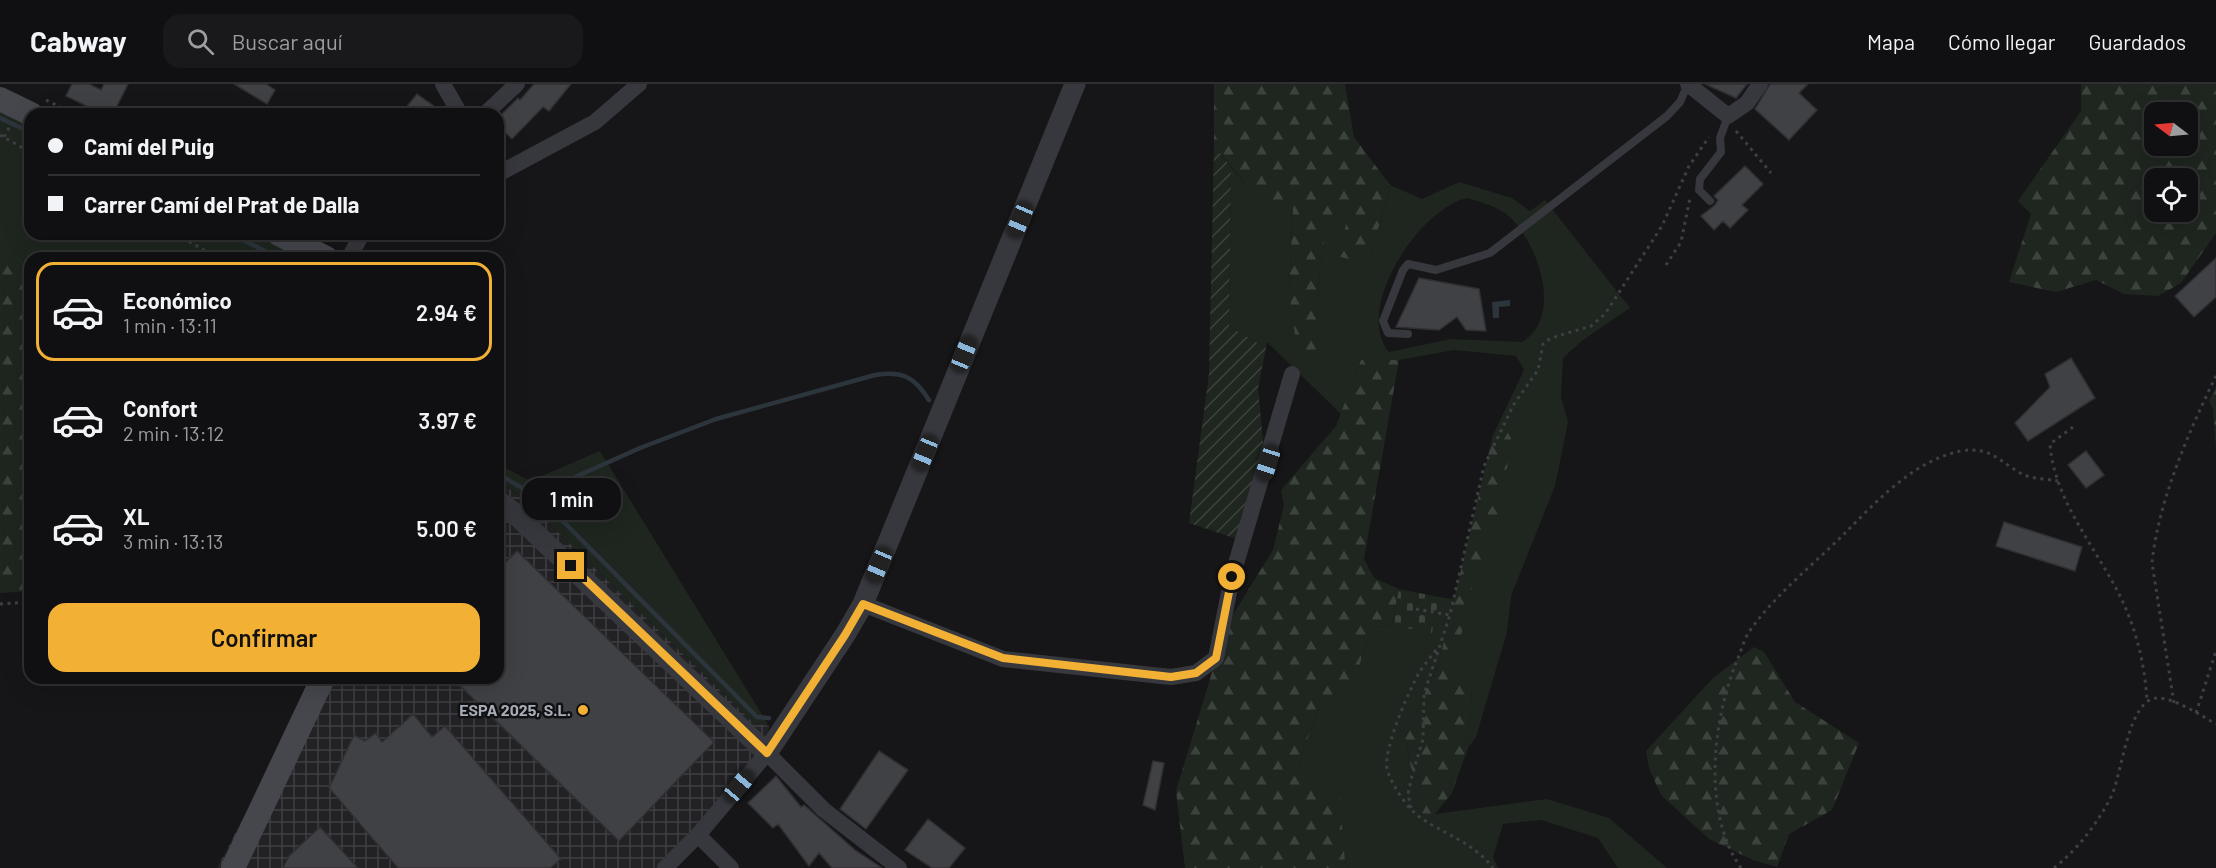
<!DOCTYPE html>
<html lang="es">
<head>
<meta charset="utf-8">
<style>
  body { margin:0; font-family:Barlow,sans-serif; background:#19191b; color:#f1f3f6; height:100vh; display:flex; flex-direction:column; font-size:22px; white-space:nowrap }
  * { box-sizing:border-box; margin:0 }
  p { font-size:20px; color:#9c9d9f }
  .icon { flex:none; width:33px; height:33px; fill:none; stroke:currentColor; stroke-width:2; stroke-linecap:round; stroke-linejoin:round }
  .map { position:relative; flex:1; overflow:hidden }
  .sheet { position:absolute; left:24px; top:168px; width:480px; height:432px; display:flex; flex-direction:column; background:#101012; border-radius:18px; box-shadow:0 6px 24px #0002,0 0 0 2px #303032 }
  .sheet>* { flex:none }
  .hud { position:absolute; left:24px; top:24px; width:480px; height:132px; border-radius:18px; box-shadow:0 6px 24px #0002,0 0 0 2px #303032; display:grid; align-content:center; height:132px; padding:0 24px; background:#101012 }
  .needle { width:39px; rotate:286deg }
  .fabs { position:absolute; left:2144px; top:18px; display:grid; gap:12px }
  .fabs a { display:grid; place-items:center; width:54px; height:54px; border-radius:12px; background:#101012; box-shadow:0 6px 24px #0002,0 0 0 2px #303032; font-size:30px }
  .end { position:absolute; width:27px; height:27px; margin:-14px; border:8px solid #f2b134; background:#111; box-shadow:0 0 0 3px #111 }
  .from { border-radius:50% }
  .bubble { position:absolute; height:42px; border-radius:18px; background:#101012; box-shadow:0 6px 24px #0002,0 0 0 2px #303032; font-size:20px; font-weight:600; line-height:42px; text-align:center }
  .car { position:absolute; width:18px; height:36px; margin:-18px -9px; border-radius:8px; box-shadow:0 0 4px 2px #0007; background:linear-gradient(#222 24%,#8ab4d8 0 40%,#222 0 76%,#8ab4d8 0 86%,#222 0) }
  .hud b { display:flex; align-items:center; gap:21px; height:57px; font-size:22px }
  .hud b+b { border-top:2px solid #303032 }
  .hud i { width:15px; height:15px; background:#f1f3f6 }
  ul { padding:10px 0 0; list-style:none }
  li { display:flex; align-items:center; gap:18px; height:99px; margin:0 12px 9px; padding:0 12px; border:3px solid transparent; border-radius:18px }
  li div { flex:1 }
  li b { display:block; font-size:22px }
  li em { font-style:normal; font-weight:600 }
  li.active { border-color:#f2b134 }
  li>.icon { width:54px; height:54px; stroke-width:1.5 }
  .primary-button { display:flex; gap:12px; margin-top:auto; padding:12px 24px }
  .primary-button a { flex:1; height:69px; border-radius:18px; background:#f2b134; color:#111; font-size:24px; font-weight:600; line-height:69px; text-align:center }
  header { display:flex; align-items:center; gap:36px; box-sizing:border-box; height:84px; padding:0 30px; background:#101012; border-bottom:2px solid #303032 }
  header strong { font-size:28px }
  nav { display:flex; gap:33px; margin-inline-start:auto; font-size:21px }
  .search { width:420px; height:54px; background:#19191b; display:flex; align-items:center; gap:15px; box-sizing:border-box; padding:0 21px; border-radius:18px; color:#9c9d9f; font-size:22px }
  .map>svg:first-child { display:block }
</style>
</head>
<body>
<header>
<strong>Cabway</strong>
<div class="search"><svg class="icon" aria-label="search" viewBox="0 0 24 24"><circle cx="10" cy="10" r="6"/><path d="M15 15l6 6"/></svg>Buscar aquí</div>
<nav><a>Mapa</a><a>Cómo llegar</a><a>Guardados</a></nav>
</header>
<div class="map">
<svg width="2216" height="784" viewBox="0 0 2216 784">
  <defs>
    <pattern id="industrial-grid" width="8" height="8" patternUnits="userSpaceOnUse" patternTransform="scale(1.5)"><rect width="8" height="8" fill="#222225"/><path d="M0 4h8M4 0v8" fill="none" stroke="#3f3f43"/></pattern>
    <pattern id="forest-firs" width="22" height="20" patternUnits="userSpaceOnUse" patternTransform="scale(1.5)"><rect width="22" height="20" fill="#1e261f"/><path d="M5 1l3.5 6h-7zM16 11l3.5 6h-7z" fill="#3c433d"/></pattern>
    <pattern id="cemetery-stones" width="16" height="16" patternUnits="userSpaceOnUse" patternTransform="scale(1.5)"><rect width="16" height="16" fill="#1e261f"/><path d="M2 7V4a2 2 0 0 1 4 0v3zM10 15v-3a2 2 0 0 1 4 0v3z" fill="#3c433d"/></pattern>
    <pattern id="garden-furrows" width="10" height="10" patternUnits="userSpaceOnUse" patternTransform="scale(1.5)"><rect width="10" height="10" fill="#1e261f"/><path d="M-1 1l2-2M0 10L10 0M9 11l2-2" fill="none" stroke="#3c433d"/></pattern>
  </defs>
  <rect width="100%" height="100%" fill="#161618"/>
  <path fill="url(#industrial-grid)" d="M498,398L520,411L753,638L769,642L764,682L672,784H217L260,702L311,594H498Z"/>
  <path fill="#1e261f" fill-rule="evenodd" d="M0,25L30,40V150H257L306,174H30V187L0,166Z
    M1231,83L1253,109L1293,122L1289,207L1314,289L1320,184L1327,137L1347,133L1369,179L1390,101L1422,115L1459,98L1512,114L1530,127L1545,116L1630,224L1583,256L1563,274L1561,313L1568,338L1555,402L1511,512L1507,548L1476,653L1468,664L1472,607L1452,591L1454,574L1508,350L1493,351L1524,286L1516,272L1454,266L1399,276H1361L1341,330L1267,258L1266,264L1229,242ZM1467,114C1481,118 1499,123 1510,133C1538,160 1564,233 1522,258L1451,255L1389,268C1353,225 1419,125 1467,114Z
    M600,367L769,642L753,638L520,411L498,398V380L530,397Z
    M1439,513L1454,515L1439,578L1405,653L1420,728L1435,730L1547,715L1609,734L1667,784H1618L1598,754L1541,736L1503,740L1493,773L1498,784H1348L1315,705L1298,681L1318,626L1356,598L1363,567L1374,543L1392,541L1432,548Z"/>
  <path fill="url(#forest-firs)" fill-rule="evenodd" d="M1214,0H1345L1354,53L1390,101L1369,179L1340,173L1347,134L1327,138L1320,184L1315,290L1297,265L1289,207L1293,123L1253,109L1214,61Z
    M2081,0H2216V149L2181,199L2158,212L2124,210L2096,196L2056,208L2009,198L2031,130L2018,117L2081,27ZM2187,28V62H2154V28ZM2154,94H2187V128H2154Z
    M0,166L30,187V507L0,509Z
    M1361,276H1399L1364,475L1374,494L1399,505L1392,541L1374,543L1363,567L1356,598L1318,626L1298,681L1315,705L1339,707L1345,778L1348,784H1185L1176,707L1226,542L1273,466L1284,421L1281,406L1336,342Z
    M2216,303V366L2213,325L2209,317Z
    M1508,349L1511,354L1502,422L1473,500L1452,591L1464,595L1472,607L1468,664L1452,709L1435,730L1420,729L1405,653L1439,578L1493,351Z
    M1754,563L1764,568L1795,618L1859,659L1832,726L1789,750L1777,783L1753,776L1709,755L1661,711L1649,684L1646,667L1713,594Z"/>
  <path fill="url(#cemetery-stones)" d="M1399,505L1439,513L1432,549L1392,541Z"/>
  <path fill="url(#garden-furrows)" d="M1214,61L1231,83L1229,242L1266,264L1258,304L1264,368L1237,455L1189,439L1209,290Z"/>
  <path fill="#2c353c" d="M1510,216V222L1499,223V234H1493L1492,218Z"/>
  <g fill="none" stroke-linecap="round" stroke-linejoin="round">
    <path stroke="#2c353c" stroke-width="4.5" d="M0,34L30,48
      M231,150L279,174
      M498,390L541,415L757,633L769,634
      M535,411L640,364L716,335L875,291C902,287 914,292 929,316"/>
  </g>
  <path fill="#404145" stroke="#303034" stroke-width="1.5" d="M72,0H89L101,6L104,0H128L113,30H103L66,12Z
    M234,0H266L275,6L267,20Z
    M534,0H571L549,27L543,23L512,55L498,41V34L518,14L520,16Z
    M1705,0H1747L1736,14Z
    M1770,0H1808L1799,9L1817,26L1789,56L1755,25Z
    M417,10L435,23L430,30H401Z
    M1745,82L1763,100L1742,121L1748,126L1730,144L1723,137L1714,146L1701,132L1715,121L1718,116L1714,112Z
    M2216,174V213L2194,233L2175,212Z
    M1419,194L1479,205L1486,247L1466,246L1457,233L1439,246L1396,243Z
    M2071,274L2095,314L2028,357L2015,339L2050,303L2045,290Z
    M2086,367L2104,391L2086,404L2068,381Z
    M2004,438L2082,463L2075,487L1996,462Z
    M517,467L714,658L619,757L452,594H498V474L504,480Z
    M413,630L432,653L445,642L561,775L550,784H398L329,704L354,651L365,657L376,649L382,658Z
    M879,667L908,686L866,745L840,725Z
    M1153,677L1164,679L1155,726L1143,721Z
    M776,692L801,723L804,721L855,766L882,784H832L819,769L809,782L778,740L773,744L748,719Z
    M928,735L965,764L949,784H932L905,766Z
    M320,743L358,784H283L289,772Z"/>
  <g fill="none" stroke-linecap="round" stroke-linejoin="round">
    <path stroke="#3d3f44" stroke-width="3" stroke-dasharray="3 4.5" stroke-linecap="butt" d="M46,16L74,30
      M1736,47L1771,89
      M0,51L30,68
      M4,53L10,42
      M176,150L218,174
      M1666,181L1681,158L1690,114
      M2073,343L2050,360C2054,416 2095,462 2120,512C2136,544 2145,581 2147,617
      M0,520L30,518
      M1416,525L1450,531
      M1436,566C1430,574 1424,581 1419,589C1409,606 1383,666 1387,685C1391,700 1408,726 1421,734C1446,751 1474,759 1493,784
      M2174,619L2152,479C2158,418 2189,347 2216,292
      M2196,629L2216,567
      M1411,724L1408,710L1412,692L1423,655L1424,610L1450,531L1484,382L1514,320L1538,286L1543,260L1551,254L1591,242L1605,230L1662,142L1689,82L1709,53
      M1741,784C1701,727 1713,634 1738,574C1742,564 1745,553 1751,545C1777,509 1813,481 1844,450C1876,418 1914,376 1961,367C1994,361 2003,383 2027,392C2036,395 2048,395 2058,397
      M2054,784C2078,765 2097,740 2111,713C2122,691 2128,615 2157,614C2173,613 2202,632 2216,640"/>
    <path stroke="#37383d" stroke-width="8" d="M1710,117L1699,106L1700,95L1721,68L1720,54L1728,32
      M1408,250L1388,249L1383,237L1403,186L1408,180L1436,186L1490,169L1667,32L1680,18L1688,0"/>
    <path stroke="#37383d" stroke-width="16" d="M443,0L460,30
      M1688,0L1728,32L1747,19L1760,0
      M485,30L517,0
      M498,90L595,38L639,0
      M349,174L362,150
      M863,520L1003,575L1171,593L1196,589L1216,574L1232,493L1292,290
      M698,751L731,784
      M665,784L698,751L767,669L824,726L899,784"/>
    <path stroke="#37383d" stroke-width="21" d="M498,417L513,428L767,669L845,551L863,520L1075,0"/>
    <path stroke="#45474d" stroke-width="24" d="M0,15L31,30
      M279,150L326,174
      M233,784L323,594"/>
  </g>
  <g fill="none" stroke-linecap="round" stroke-linejoin="round">
    <path stroke="#f2b134" stroke-width="8" d="M571,482L767,669L845,551L863,520L1003,574L1171,593L1196,589L1216,574L1232,493"/>
  </g>
  <circle fill="#f2b134" stroke="#111113" stroke-width="2" cx="583" cy="626" r="6"/>
  <g text-anchor="middle" stroke-width="5" stroke-linejoin="round" paint-order="stroke">
    <g font-size="16" font-weight="bold" fill="#a8adb8" stroke="#111113" text-anchor="end">
      <text x="571" y="632">ESPA 2025, S.L.</text>
    </g>
  </g>
</svg>
<div class="fabs">
<a><svg class="needle" viewBox="-14 -14 28 28"><path d="M0-13l5 13h-10z" fill="#e53935"/><path d="M0 13l5-13h-10z" fill="#9c9d9f"/></svg></a>
<a><svg class="icon" aria-label="locate" viewBox="0 0 24 24"><circle cx="12" cy="12" r="6"/><path d="M12 2v4M12 18v4M2 12h4M18 12h4"/></svg></a>
</div>
<i class="end from" style="left:1232px;top:493px"></i>
<i class="end" style="left:571px;top:482px"></i>
<div class="bubble" style="left:522px;top:394px;width:99px">1 min</div>
<i class="car" style="left:1020px;top:136px;rotate:203deg"></i>
<i class="car" style="left:964px;top:270px;rotate:22deg"></i>
<i class="car" style="left:925px;top:369px;rotate:202deg"></i>
<i class="car" style="left:1268px;top:379px;rotate:198deg"></i>
<i class="car" style="left:879px;top:481px;rotate:203deg"></i>
<i class="car" style="left:739px;top:702px;rotate:40deg"></i>
<div class="hud">
<b><i class="from"></i>Camí del Puig</b>
<b><i></i>Carrer Camí del Prat de Dalla</b>
</div>
<section class="sheet">
<ul>
<li class="active"><svg class="icon" aria-label="car" viewBox="0 0 24 24"><path d="M5 17H2v-5l4-1 3-4h7l3 4 3 1v5h-3M9 17h6M6 11h13"/><circle cx="7" cy="17" r="2"/><circle cx="17" cy="17" r="2"/></svg><div><b>Económico</b><p>1 min · 13:11</p></div><em>2.94 €</em></li>
<li><svg class="icon" aria-label="car" viewBox="0 0 24 24"><path d="M5 17H2v-5l4-1 3-4h7l3 4 3 1v5h-3M9 17h6M6 11h13"/><circle cx="7" cy="17" r="2"/><circle cx="17" cy="17" r="2"/></svg><div><b>Confort</b><p>2 min · 13:12</p></div><em>3.97 €</em></li>
<li><svg class="icon" aria-label="car" viewBox="0 0 24 24"><path d="M5 17H2v-5l4-1 3-4h7l3 4 3 1v5h-3M9 17h6M6 11h13"/><circle cx="7" cy="17" r="2"/><circle cx="17" cy="17" r="2"/></svg><div><b>XL</b><p>3 min · 13:13</p></div><em>5.00 €</em></li>
</ul>
<div class="primary-button"><a>Confirmar</a></div>
</section>
</div>
</body>
</html>
